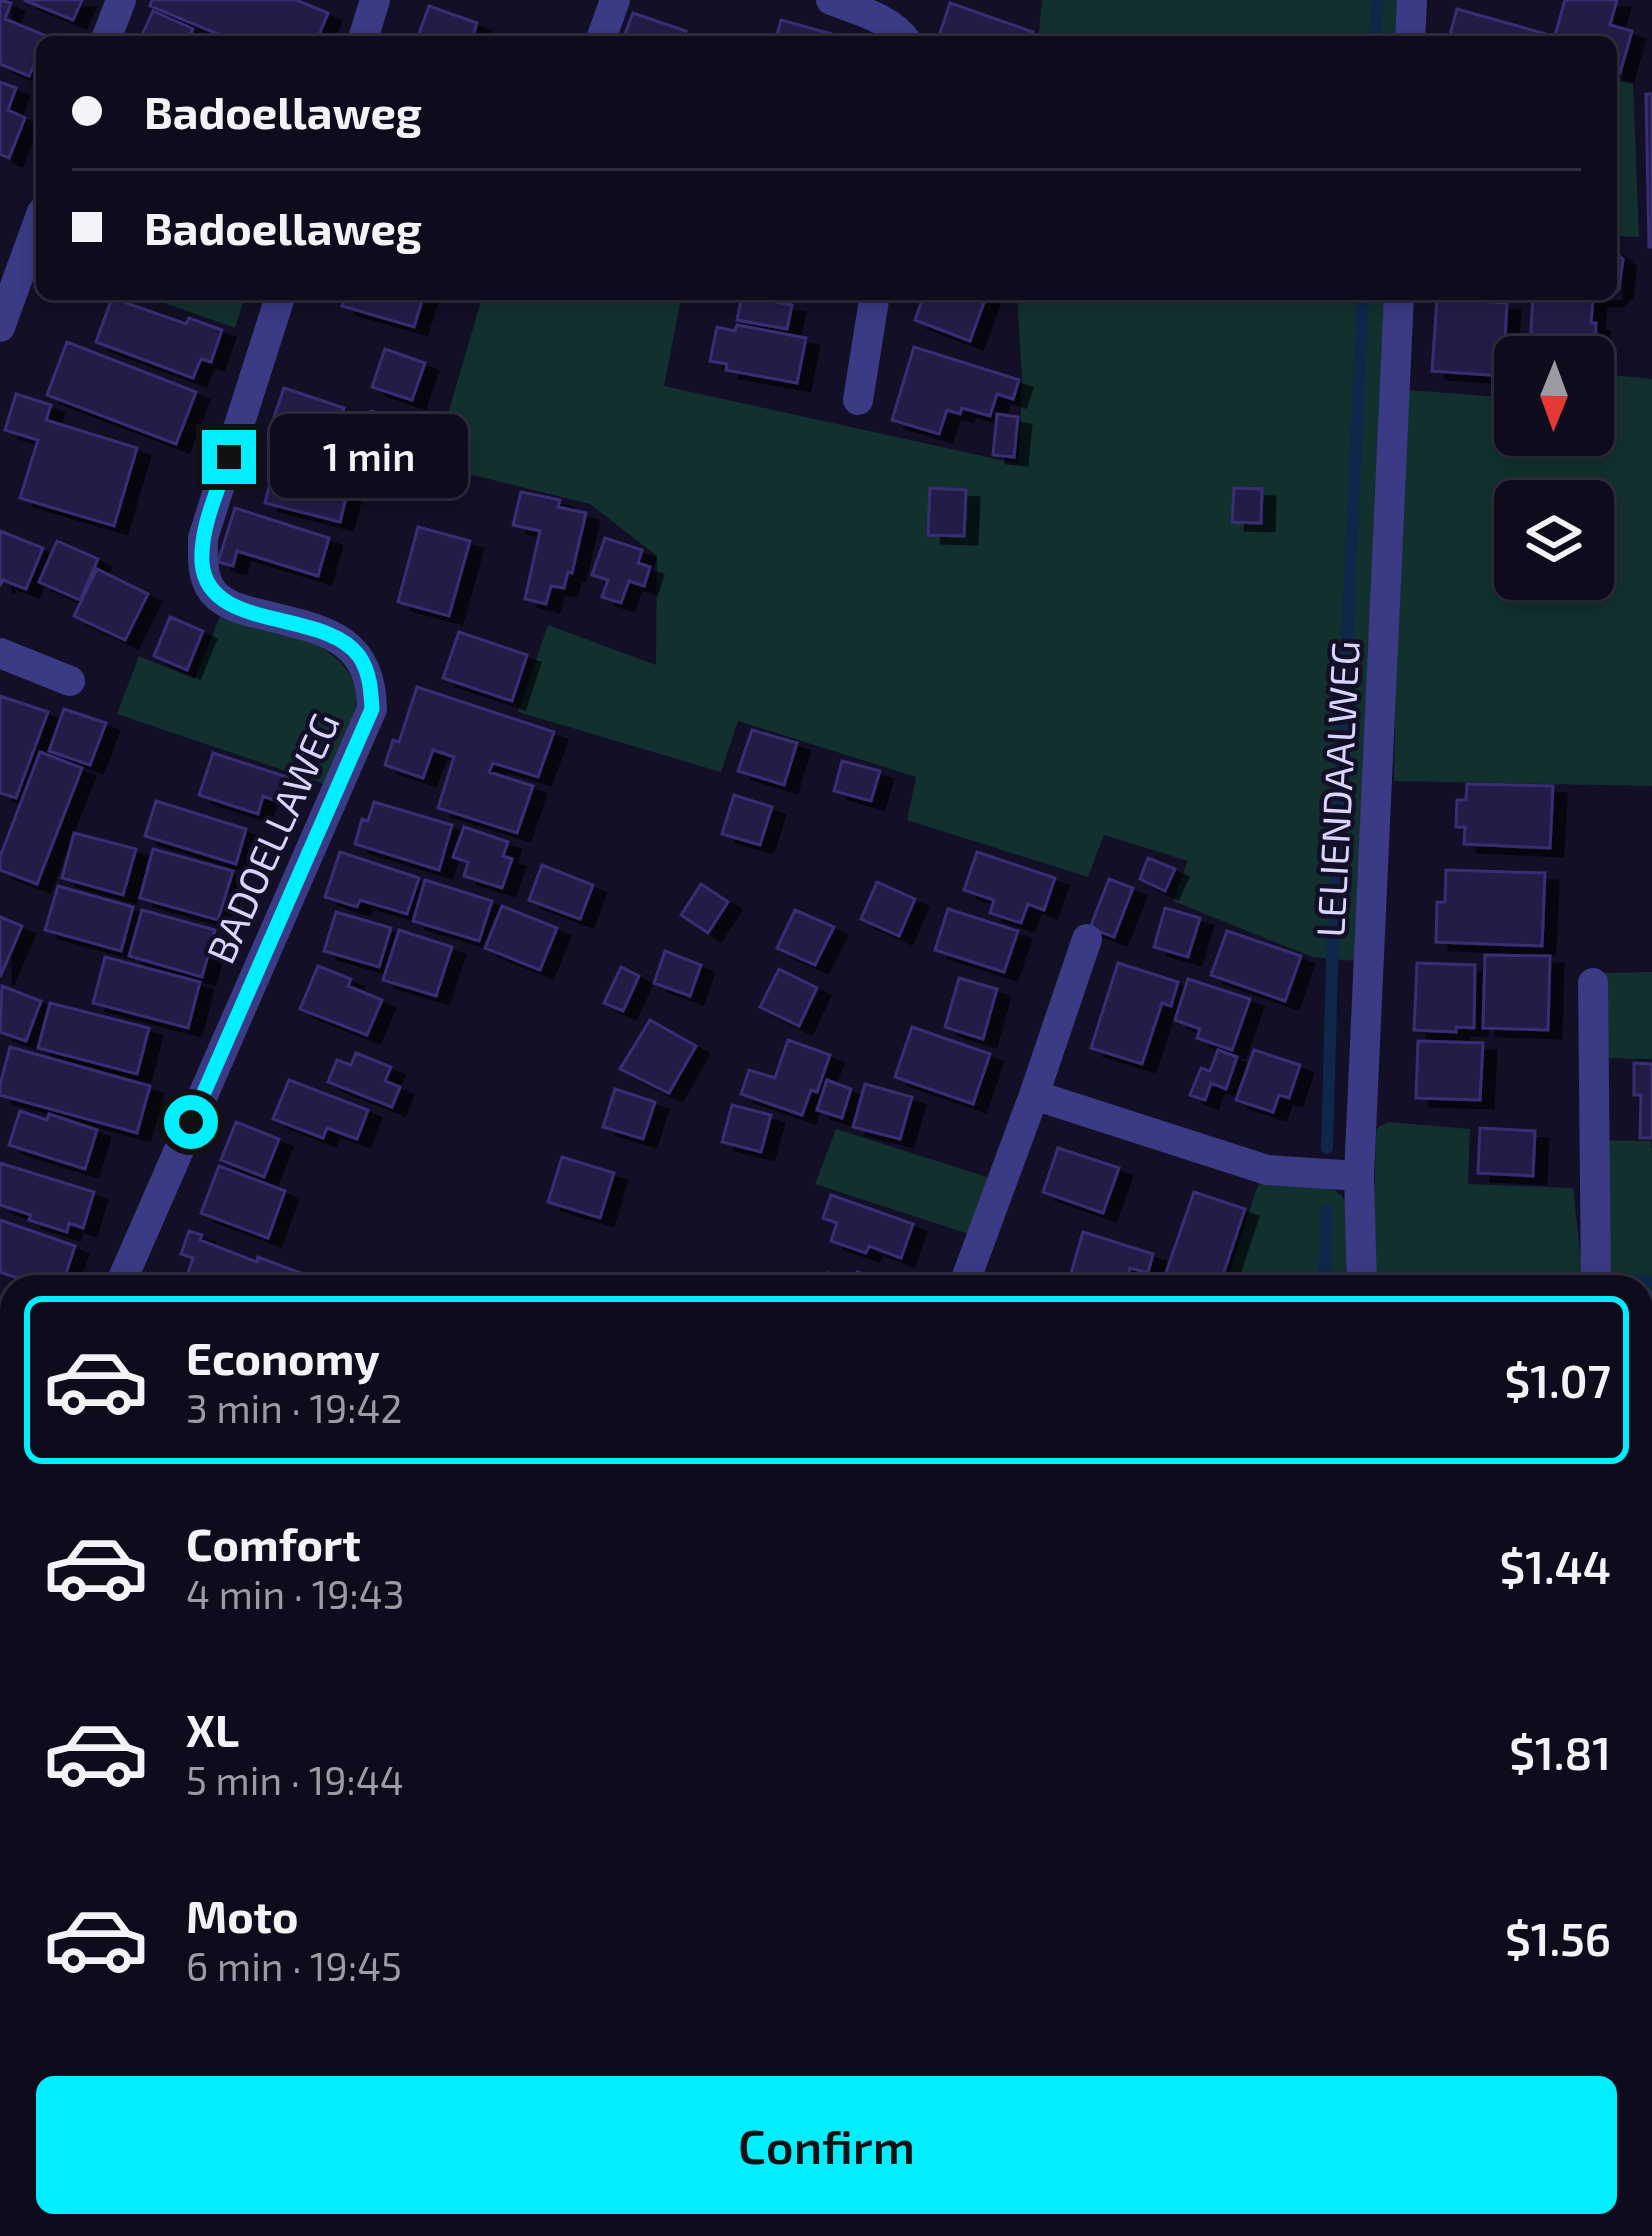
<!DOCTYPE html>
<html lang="en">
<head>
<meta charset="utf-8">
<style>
  body { margin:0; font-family:"Exo 2",sans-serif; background:#1c1929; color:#f1f3f6; height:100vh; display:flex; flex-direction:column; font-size:45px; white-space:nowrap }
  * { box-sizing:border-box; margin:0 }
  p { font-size:39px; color:#9b9ba3 }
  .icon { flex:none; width:66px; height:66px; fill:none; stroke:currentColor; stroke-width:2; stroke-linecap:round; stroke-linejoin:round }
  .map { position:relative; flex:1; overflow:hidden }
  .panel { position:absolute; left:0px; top:1275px; width:1653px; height:963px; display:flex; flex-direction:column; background:#0e0b1c; border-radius:36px 36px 0 0; box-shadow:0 6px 18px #0003,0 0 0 3px #2e2b3b }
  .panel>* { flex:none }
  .banner { position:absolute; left:36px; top:36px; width:1581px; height:264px; border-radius:18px; box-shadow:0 6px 18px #0003,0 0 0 3px #2e2b3b; display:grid; align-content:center; height:264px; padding:0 36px; background:#0e0b1c }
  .needle { width:78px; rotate:181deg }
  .controls { position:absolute; left:1494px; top:336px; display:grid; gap:24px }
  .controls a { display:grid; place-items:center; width:120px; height:120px; border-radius:18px; background:#0e0b1c; box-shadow:0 6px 18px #0003,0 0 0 3px #2e2b3b; font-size:60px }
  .end { position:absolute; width:54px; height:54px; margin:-27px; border:15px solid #01eefe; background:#111; box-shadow:0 0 0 6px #111 }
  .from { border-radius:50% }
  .bubble { position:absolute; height:84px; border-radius:18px; background:#0e0b1c; box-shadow:0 6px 18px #0003,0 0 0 3px #2e2b3b; font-size:39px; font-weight:600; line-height:84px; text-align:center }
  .banner b { display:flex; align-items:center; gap:42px; height:114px; font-size:45px }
  .banner b+b { border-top:3px solid #2e2b3b }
  .banner i { width:30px; height:30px; background:#f1f3f6 }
  ul { padding:21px 0 0; list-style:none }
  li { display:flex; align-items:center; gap:36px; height:168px; margin:0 24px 18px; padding:0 12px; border:6px solid transparent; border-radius:18px }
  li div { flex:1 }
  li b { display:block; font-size:45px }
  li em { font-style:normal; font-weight:600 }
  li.on { border-color:#01eefe }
  li>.icon { width:108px; height:108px; stroke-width:1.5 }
  .button { display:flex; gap:24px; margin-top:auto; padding:24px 36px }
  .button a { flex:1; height:138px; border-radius:18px; background:#01eefe; color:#111; font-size:48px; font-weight:600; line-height:138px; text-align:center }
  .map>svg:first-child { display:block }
</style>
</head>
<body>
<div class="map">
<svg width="1652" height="2236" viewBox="0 0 1652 2236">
  <defs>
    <filter id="shadow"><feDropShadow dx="13" dy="8" stdDeviation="0" flood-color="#0009"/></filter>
  </defs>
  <rect width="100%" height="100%" fill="#120f26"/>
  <path fill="#12302e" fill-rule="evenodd" d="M1042,0H1398L1396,42H1038Z
    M1611,79L1633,84L1639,237L1611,236Z
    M139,294H246L235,328Z
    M483,294H682L664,386L1019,464L1022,379L1017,294H1385L1355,961L1312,957L1173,901L1188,861L1104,835L1088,877L907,820L916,777L738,721L721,772L518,712L548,625L656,665L657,556L590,504L433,465Z
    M1593,373L1652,379V786L1394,781L1398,555L1408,390L1513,398L1515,386V435H1593ZM1515,501H1593V579H1515Z
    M221,614C267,628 363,642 356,706C353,729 333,762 324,784L117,714L139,656L195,679Z
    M1652,972V1059L1596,1058L1599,973Z
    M1388,1122L1470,1129L1468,1184L1573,1188L1584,1287H1372L1376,1135L1377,1128Z
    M836,1129L990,1178L969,1234L815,1184Z
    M1593,1140L1652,1141V1293L1641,1295V1287H1602Z
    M1268,1179L1334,1190L1342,1196L1348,1208L1346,1287H1225L1256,1190L1260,1183Z
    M1652,2008V2198H1641V2009Z"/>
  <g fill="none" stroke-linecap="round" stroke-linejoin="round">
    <path stroke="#0e274b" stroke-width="12" d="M1375,42L1377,0
      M1327,1148L1332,967L1363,294
      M1617,1279L1652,1282
      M1324,1287L1327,1210
      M0,1359L12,1364"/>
  </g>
  <path fill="#221b47" stroke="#392d73" stroke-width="3" filter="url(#shadow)" d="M0,0L11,3L5,19L56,40L42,42V59L37,57L29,76L0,64Z
    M24,0H82L73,20Z
    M152,0H296L328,13L316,42H237L150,6Z
    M1565,0H1617L1610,25L1632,31L1620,73L1611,71V42H1553Z
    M950,3L1033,32L1029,42H937Z
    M429,6L477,23L471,42H416Z
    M1457,9L1546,34L1544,42H1448Z
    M153,11L193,29L187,42H164L143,33Z
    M633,13L686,31L682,42H622Z
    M781,20L850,39L849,42H775Z
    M0,82L16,88L8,110L25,118L9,158L0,154Z
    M1646,94H1652V247H1649Z
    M1611,249L1623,259L1619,289L1610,298H1593L1591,323H1596L1595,350L1530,347L1533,294H1611Z
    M346,294H424L414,327L342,306Z
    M924,294H987L970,341L915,320Z
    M742,296L792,305L787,329L737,320Z
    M112,298L186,324L189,318L222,330L211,362L201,359L193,378L96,342Z
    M1437,299L1507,303L1503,376L1432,371Z
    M737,325L806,338L797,383L726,370L727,364L710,361L717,327L735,331Z
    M67,342L196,392L176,444L47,395Z
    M914,347L1019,380L1013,399L997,394L990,416L962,408L960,414L947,410L939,434L892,420Z
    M385,349L425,363L412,400L372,387Z
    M284,388L344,408L330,449L270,429Z
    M16,394L51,405L46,420L137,448L114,526L20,498L38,440L5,430Z
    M371,411L425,428L414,464L359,447Z
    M997,414L1018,417L1014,457L993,455Z
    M278,451L353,470L340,522L265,503Z
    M930,488L966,490L964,536L928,535Z
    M1234,488L1262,489L1261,523L1232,522Z
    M521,492L560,500L558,507L586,513L572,573L568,572L564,588L551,586L546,604L525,599L540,531L513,525Z
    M235,508L329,538L318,576L237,551L233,566L218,562Z
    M418,527L470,541L449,616L398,602Z
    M0,531L43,548L26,589L3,580L0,586Z
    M605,538L642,550L638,563L650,567L644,586L629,581L621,603L602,597L608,580L592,575Z
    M57,541L98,559L80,600L39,582Z
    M97,569L148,594L125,640L74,616Z
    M170,617L203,631L187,670L154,656Z
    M459,632L527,655L512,701L443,678Z
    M417,687L554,732L538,777L493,763L489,772L533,786L517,833L438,808L454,757L433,750L423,778L385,765L393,740L399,742Z
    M0,696L48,712L16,798L0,793Z
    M64,709L106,723L90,765L49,751Z
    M752,730L797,743L784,785L738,771Z
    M40,752L82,768L37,884L0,870V857Z
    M213,753L287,777L279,802L263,796L258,814L199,795Z
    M842,761L880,771L871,801L834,791Z
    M1467,784L1553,786L1550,848L1464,844L1465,827H1456L1457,800H1466Z
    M734,795L772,807L760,845L722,834Z
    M156,801L246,829L236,864L145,836Z
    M374,802L452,825L439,870L355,844L362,819L368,821Z
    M464,827L508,842L503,856L512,859L502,888L464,876L468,862L453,857Z
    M74,833L136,849L123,895L62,878Z
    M153,849L233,871L218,920L140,898Z
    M340,852L419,878L407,914L360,900L357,907L325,897Z
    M977,852L1055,878L1044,910L1028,904L1021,923L990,913L994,900L964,890Z
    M1148,858L1175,869L1165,891L1140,879Z
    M542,865L593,885L580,919L529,900Z
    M1446,870L1545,873L1542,946L1436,942L1437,902H1445Z
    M1109,879L1133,888L1114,937L1090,928Z
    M425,880L492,901L479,941L413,921Z
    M877,882L915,899L899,936L861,919Z
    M701,884L728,902L708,933L681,915Z
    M58,886L133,907L121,951L45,930Z
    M502,906L557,928L540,970L485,948Z
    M1165,908L1200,918L1188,957L1154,947Z
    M948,909L1018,931L1004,972L935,950Z
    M142,910L215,930L202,977L129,956Z
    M795,910L834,927L815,965L777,948Z
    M336,912L391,928L379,967L324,951Z
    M0,917L22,926L0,977Z
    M399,930L452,947L436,996L383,980Z
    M1227,931L1301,956L1285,1001L1211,975Z
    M665,951L701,965L690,996L654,983Z
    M1485,955L1550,956L1548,1030L1483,1028Z
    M105,957L200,982L188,1028L93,1003Z
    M1118,963L1178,982L1171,1006L1162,1003L1142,1064L1091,1048Z
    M1417,963L1475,965L1474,1028L1456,1027V1032L1414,1030Z
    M318,966L351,979L348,986L382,1000L367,1035L300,1009Z
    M621,967L639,976L623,1011L604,1003Z
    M779,969L817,988L799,1026L760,1007Z
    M959,978L997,989L983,1039L945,1027Z
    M1188,979L1250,999L1232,1050L1197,1038L1200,1029L1175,1020Z
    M2,986L41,1001L26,1041L0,1032Z
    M50,1003L149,1028L137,1074L38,1048Z
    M650,1020L696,1046L669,1093L620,1069Z
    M912,1027L990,1054L973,1104L895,1077Z
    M788,1040L830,1055L817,1092L811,1090L802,1115L741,1094L749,1070L775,1078Z
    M1418,1041L1483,1043L1480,1100L1416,1098Z
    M10,1047L150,1086L137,1133L0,1095V1085Z
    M1218,1050L1237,1057L1226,1089L1211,1083L1205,1100L1190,1095L1201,1068L1210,1071Z
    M1254,1050L1300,1065L1289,1098L1279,1095L1273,1112L1236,1100Z
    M356,1053L391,1067L385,1081L400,1087L392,1107L328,1082L337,1060L351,1065Z
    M1634,1063L1652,1064V1138H1640L1641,1095H1634Z
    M289,1080L368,1110L357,1139L327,1128L323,1138L273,1119Z
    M827,1080L851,1089L842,1118L817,1110Z
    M865,1084L912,1097L900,1139L853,1127Z
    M615,1089L655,1102L643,1139L603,1127Z
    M732,1105L771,1115L761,1152L722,1142Z
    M20,1111L47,1120L49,1114L97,1130L85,1169L9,1145Z
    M236,1122L279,1139L264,1177L221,1160Z
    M1480,1128L1535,1131L1533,1176L1478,1173Z
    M1058,1148L1119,1168L1103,1213L1043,1192Z
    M562,1157L614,1173L600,1218L548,1202Z
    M0,1163L94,1192L83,1228L69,1223L67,1232L29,1220L31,1215L0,1205Z
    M219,1166L285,1191L268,1238L201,1213Z
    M1194,1192L1245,1209L1219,1287H1161Z
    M831,1195L913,1224L901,1258L869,1246L866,1253L831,1241L837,1223L823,1218Z
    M0,1220L75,1246L63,1283L49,1279L47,1287H42L0,1272Z
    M189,1231L202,1235L200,1240L257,1262L258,1257L338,1287H227L188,1273L193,1258L181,1254Z
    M1083,1232L1153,1254L1148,1273L1130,1268L1124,1287H1067Z
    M857,1272L905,1287H824L828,1273L854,1282Z
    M1652,1399V1472L1641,1469V1420L1646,1422Z
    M1641,1488H1652V1539H1641Z
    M12,1496V1576L0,1569V1516Z
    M0,1582L12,1589V1632L0,1653Z
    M1652,1738V1790L1641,1792V1739Z
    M1648,1797L1652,1819V1849L1641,1851V1798Z
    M0,1816L12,1823L9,1837L12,1838V1866L8,1874L0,1870Z
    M1652,1877V1928L1641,1930V1879Z
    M0,1907L12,1913V1960L0,1954Z
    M1652,1940V1995L1641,1996V1941Z
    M1641,2220V2236H1588V2226H1641Z
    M422,2226H464L462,2236H419Z
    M631,2226H668L665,2236H627Z
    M675,2226H698L720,2231L719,2236H672Z
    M1180,2226H1220L1224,2227L1222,2236H1178Z
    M1276,2226H1341V2236H1276Z
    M1406,2226H1461V2236H1406Z"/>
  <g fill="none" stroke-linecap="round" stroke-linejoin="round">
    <path stroke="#3a3a85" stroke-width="30" d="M831,0C857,10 891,18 907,42
      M105,42L121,0
      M362,42L375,0
      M600,42L615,0
      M1410,42L1412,0
      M0,327L42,212
      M858,400L875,294
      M0,653L70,681
      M1593,983L1596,1287
      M1034,1095L1267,1170L1359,1176
      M119,1287L372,709C371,637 324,630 264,615C246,611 226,607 213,592C201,577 203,556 203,538L281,294
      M963,1287L1034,1095L1087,939
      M1362,1287L1359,1176L1399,294
      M1641,1309L1652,1306
      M0,1406L12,1403
      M0,2068L12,2046
      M748,2226V2236
      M1531,2226L1532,2236
      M110,2236L115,2226
      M374,2236L378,2226
      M1101,2236L1104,2226"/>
  </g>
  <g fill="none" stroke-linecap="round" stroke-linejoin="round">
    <path stroke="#01eefe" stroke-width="15" d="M191,1122L372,709C371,691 370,672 359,656C324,608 208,633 202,563C200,527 218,491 229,457"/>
  </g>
  <g text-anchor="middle" stroke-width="9" stroke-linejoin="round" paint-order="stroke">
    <g font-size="39" fill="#d7d4ff" stroke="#120f26">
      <text transform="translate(1338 789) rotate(-87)" y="14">LELIENDAALWEG</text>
      <text transform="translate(273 838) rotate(-66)" y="14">BADOELLAWEG</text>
    </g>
  </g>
</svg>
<div class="controls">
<a><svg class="needle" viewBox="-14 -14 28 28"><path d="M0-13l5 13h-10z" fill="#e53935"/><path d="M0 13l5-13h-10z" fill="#9b9ba3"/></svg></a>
<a><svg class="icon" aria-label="layers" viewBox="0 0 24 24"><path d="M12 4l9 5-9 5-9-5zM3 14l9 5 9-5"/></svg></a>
</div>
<i class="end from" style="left:191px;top:1122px"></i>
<i class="end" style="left:229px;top:457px"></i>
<div class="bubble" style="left:270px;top:414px;width:198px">1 min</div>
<div class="banner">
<b><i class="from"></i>Badoellaweg</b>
<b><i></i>Badoellaweg</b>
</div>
<section class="panel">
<ul>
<li class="on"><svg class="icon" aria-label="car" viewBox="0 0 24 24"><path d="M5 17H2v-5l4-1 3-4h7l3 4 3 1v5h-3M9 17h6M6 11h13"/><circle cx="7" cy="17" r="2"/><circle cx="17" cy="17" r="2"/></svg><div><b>Economy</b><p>3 min · 19:42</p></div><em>$1.07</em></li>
<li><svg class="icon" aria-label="car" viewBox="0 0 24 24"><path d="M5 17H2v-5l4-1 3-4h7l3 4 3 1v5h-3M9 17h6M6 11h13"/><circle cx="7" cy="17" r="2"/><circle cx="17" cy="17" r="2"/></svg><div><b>Comfort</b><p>4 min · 19:43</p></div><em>$1.44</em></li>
<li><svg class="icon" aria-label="car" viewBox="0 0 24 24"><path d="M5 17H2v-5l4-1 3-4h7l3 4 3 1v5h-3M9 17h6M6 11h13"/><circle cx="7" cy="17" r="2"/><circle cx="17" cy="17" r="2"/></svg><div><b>XL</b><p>5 min · 19:44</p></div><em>$1.81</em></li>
<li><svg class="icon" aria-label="car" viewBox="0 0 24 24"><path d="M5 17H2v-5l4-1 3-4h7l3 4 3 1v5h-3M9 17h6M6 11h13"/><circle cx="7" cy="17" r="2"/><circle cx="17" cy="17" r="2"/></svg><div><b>Moto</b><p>6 min · 19:45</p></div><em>$1.56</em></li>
</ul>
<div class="button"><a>Confirm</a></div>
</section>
</div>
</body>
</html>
